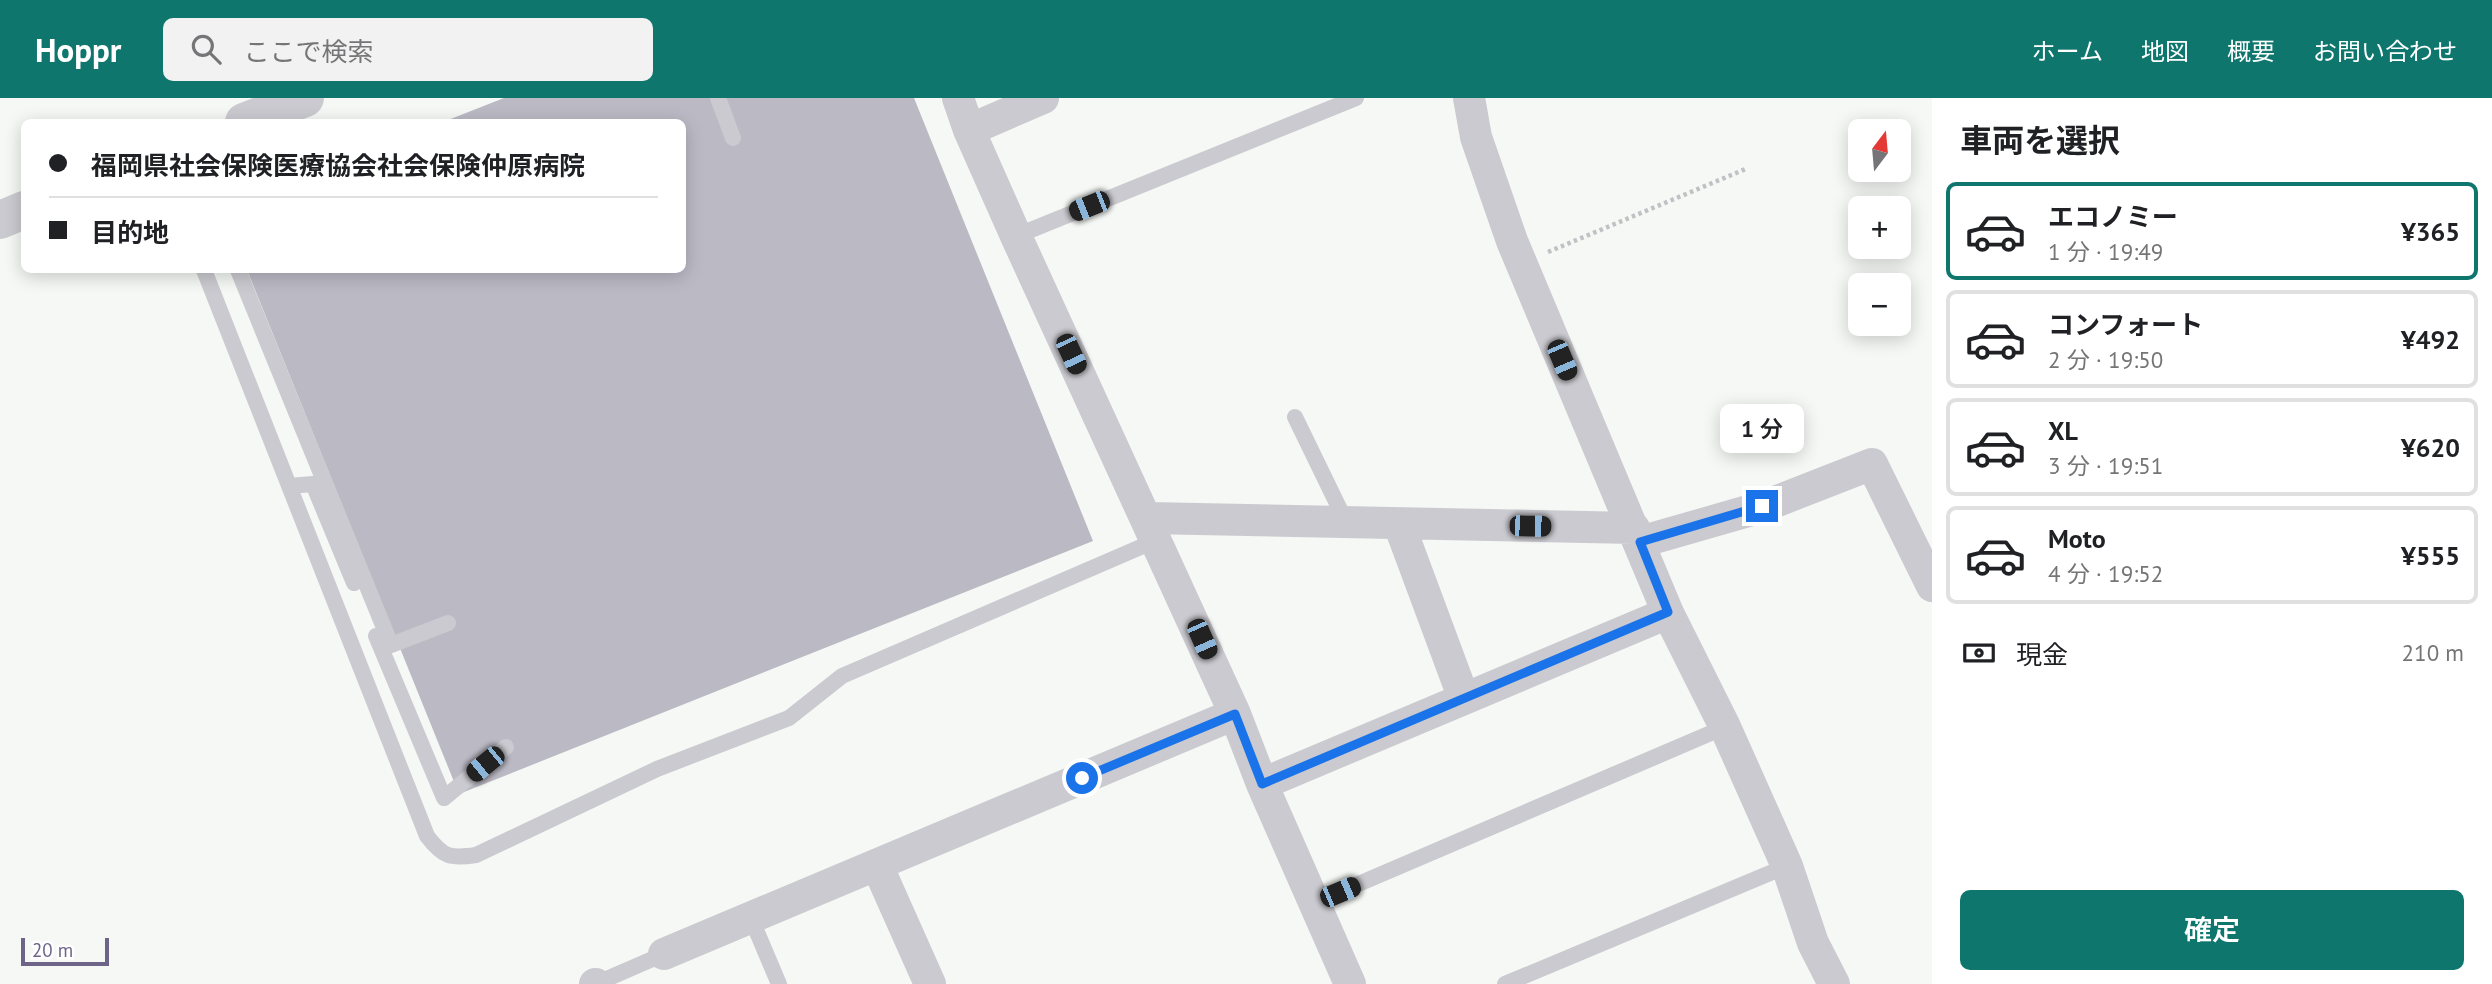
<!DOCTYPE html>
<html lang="ja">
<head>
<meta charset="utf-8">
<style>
  body { margin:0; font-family:"PT Sans","Noto Sans JP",sans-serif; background:#f2f2f2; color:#202124; height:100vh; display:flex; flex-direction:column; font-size:26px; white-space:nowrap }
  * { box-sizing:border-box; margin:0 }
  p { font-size:23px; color:#757577 }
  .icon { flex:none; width:38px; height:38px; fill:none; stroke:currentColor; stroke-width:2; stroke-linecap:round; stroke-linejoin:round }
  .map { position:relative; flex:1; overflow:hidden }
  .sheet { display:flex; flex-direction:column; background:#fff; width:560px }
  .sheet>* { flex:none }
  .hud { position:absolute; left:21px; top:21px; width:665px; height:154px; border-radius:10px; box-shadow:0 4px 18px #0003; display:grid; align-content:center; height:154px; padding:0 28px; background:#fff }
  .needle { width:46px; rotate:16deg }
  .tools { position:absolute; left:1848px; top:21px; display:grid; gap:14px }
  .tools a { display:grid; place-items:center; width:63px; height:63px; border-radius:10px; background:#fff; box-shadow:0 4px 18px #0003; font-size:35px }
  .scale { position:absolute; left:21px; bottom:18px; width:88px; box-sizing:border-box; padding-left:7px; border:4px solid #6d6488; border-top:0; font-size:19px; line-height:24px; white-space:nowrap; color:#6d6488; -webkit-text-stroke:5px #fff; paint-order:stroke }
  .end { position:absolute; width:32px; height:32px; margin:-16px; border:9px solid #1a73e8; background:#fff; box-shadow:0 0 0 4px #fff }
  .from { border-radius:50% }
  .bubble { position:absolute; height:49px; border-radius:10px; background:#fff; box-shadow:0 4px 18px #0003; font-size:23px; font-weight:600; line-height:49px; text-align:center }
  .car { position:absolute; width:21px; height:42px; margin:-21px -10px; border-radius:9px; box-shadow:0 0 5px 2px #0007; background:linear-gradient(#222 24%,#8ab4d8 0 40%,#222 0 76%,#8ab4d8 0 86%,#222 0) }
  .hud b { display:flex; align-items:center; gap:24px; height:66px; font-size:26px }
  .hud b+b { border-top:2px solid #e0e0e0 }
  .hud i { width:18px; height:18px; background:#202124 }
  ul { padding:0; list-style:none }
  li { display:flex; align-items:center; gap:21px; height:98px; margin:0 14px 10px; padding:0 14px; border:4px solid #e0e0e0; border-radius:10px }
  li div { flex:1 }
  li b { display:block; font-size:26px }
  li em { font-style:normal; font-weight:600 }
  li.current { border-color:#0f766e }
  li>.icon { width:63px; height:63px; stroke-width:1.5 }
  h2 { padding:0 28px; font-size:32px; line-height:84px }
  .pay { display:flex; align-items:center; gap:18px; height:77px; padding:0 28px; font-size:26px }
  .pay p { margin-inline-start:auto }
  .button { display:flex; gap:14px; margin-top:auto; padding:14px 28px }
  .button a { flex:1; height:80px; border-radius:10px; background:#0f766e; color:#fff; font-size:28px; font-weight:600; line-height:80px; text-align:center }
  header { display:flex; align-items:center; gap:42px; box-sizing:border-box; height:98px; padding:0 35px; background:#0f766e; color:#fff }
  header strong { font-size:33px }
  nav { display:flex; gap:38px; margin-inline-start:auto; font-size:24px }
  .search { width:490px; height:63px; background:#f2f2f2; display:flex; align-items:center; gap:18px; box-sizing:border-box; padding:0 24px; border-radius:10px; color:#757577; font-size:26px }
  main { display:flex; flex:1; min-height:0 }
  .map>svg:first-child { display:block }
</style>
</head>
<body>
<header>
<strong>Hoppr</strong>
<div class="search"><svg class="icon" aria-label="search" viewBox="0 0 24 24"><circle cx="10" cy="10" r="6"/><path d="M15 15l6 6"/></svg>ここで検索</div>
<nav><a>ホーム</a><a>地図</a><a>概要</a><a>お問い合わせ</a></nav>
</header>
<main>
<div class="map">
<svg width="1932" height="886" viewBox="0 0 1932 886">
  <rect width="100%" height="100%" fill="#f5f8f4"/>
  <path fill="#bbb9c4" d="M504,0H914L1093,443L459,696L247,172H682V24H443Z"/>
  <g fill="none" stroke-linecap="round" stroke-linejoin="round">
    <path stroke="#c1c0c5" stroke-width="4.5" stroke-dasharray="3.5 3.5" stroke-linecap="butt" d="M1548,154L1748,70"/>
    <path stroke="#cbcad0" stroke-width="16" d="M718,0L733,40
      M1016,138L1356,0
      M204,172L427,738C443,759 450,761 476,757L657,671L789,620L842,578L1157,442
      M238,172L391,547L448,525
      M1295,319L1346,424
      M289,388L313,386L354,485
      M376,538L444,700L506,649
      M1314,805L1725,629
      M751,820L779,886
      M595,886L664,856
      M1505,886L1787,768"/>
    <path stroke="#cbcad0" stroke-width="32" d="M958,0L969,32L1016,138L1235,616L1262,686L1350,886
      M1469,0L1476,39L1512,143L1668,515L1725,629L1787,768L1813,845L1834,886
      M969,32L1043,0
      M1148,420L1634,430
      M1399,426L1464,601
      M1640,444L1762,409L1872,366L1932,488
      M1262,686L1668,515
      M877,767L930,886
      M664,856L1235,616
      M595,886H596"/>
    <path stroke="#cbcad0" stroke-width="38" d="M244,24L305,0
      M0,122L24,112"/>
  </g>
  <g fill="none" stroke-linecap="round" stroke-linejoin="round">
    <path stroke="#1a73e8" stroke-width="9" d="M1082,680L1235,616L1262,686L1668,514L1640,444L1762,408"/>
  </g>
</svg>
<div class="tools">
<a><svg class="needle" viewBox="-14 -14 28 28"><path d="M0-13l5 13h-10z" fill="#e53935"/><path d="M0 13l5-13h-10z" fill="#757577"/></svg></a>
<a>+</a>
<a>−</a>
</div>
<div class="scale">20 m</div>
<i class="end from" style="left:1082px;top:680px"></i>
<i class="end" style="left:1762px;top:408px"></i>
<div class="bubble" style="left:1720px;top:306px;width:84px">1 分</div>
<i class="car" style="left:1089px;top:108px;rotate:248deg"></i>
<i class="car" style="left:1071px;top:256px;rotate:155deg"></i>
<i class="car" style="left:1562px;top:262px;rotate:157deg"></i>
<i class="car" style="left:1530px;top:428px;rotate:91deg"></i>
<i class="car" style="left:1202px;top:541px;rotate:156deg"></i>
<i class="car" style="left:485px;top:666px;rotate:231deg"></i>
<i class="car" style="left:1340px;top:794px;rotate:67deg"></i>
<div class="hud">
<b><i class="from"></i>福岡県社会保険医療協会社会保険仲原病院</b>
<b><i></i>目的地</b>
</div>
</div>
<section class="sheet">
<h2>車両を選択</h2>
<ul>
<li class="current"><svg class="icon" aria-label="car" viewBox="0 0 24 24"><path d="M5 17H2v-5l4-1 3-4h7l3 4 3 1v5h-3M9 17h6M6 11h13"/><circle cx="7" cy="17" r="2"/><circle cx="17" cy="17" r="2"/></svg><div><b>エコノミー</b><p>1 分 · 19:49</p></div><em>¥365</em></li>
<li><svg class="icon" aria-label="car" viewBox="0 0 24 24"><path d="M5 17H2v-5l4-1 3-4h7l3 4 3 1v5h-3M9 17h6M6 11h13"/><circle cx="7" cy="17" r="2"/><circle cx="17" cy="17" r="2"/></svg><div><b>コンフォート</b><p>2 分 · 19:50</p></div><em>¥492</em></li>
<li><svg class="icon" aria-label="car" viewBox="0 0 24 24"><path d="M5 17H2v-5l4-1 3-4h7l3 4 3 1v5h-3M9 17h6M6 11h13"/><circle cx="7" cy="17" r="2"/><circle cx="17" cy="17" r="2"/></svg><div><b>XL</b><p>3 分 · 19:51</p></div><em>¥620</em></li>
<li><svg class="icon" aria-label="car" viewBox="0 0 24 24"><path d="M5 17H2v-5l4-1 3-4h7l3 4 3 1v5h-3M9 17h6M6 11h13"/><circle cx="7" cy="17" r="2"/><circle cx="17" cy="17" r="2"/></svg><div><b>Moto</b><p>4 分 · 19:52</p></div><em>¥555</em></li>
</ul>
<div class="pay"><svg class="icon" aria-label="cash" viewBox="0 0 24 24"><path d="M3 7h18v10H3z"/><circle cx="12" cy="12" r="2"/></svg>現金<p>210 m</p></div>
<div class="button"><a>確定</a></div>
</section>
</main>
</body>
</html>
